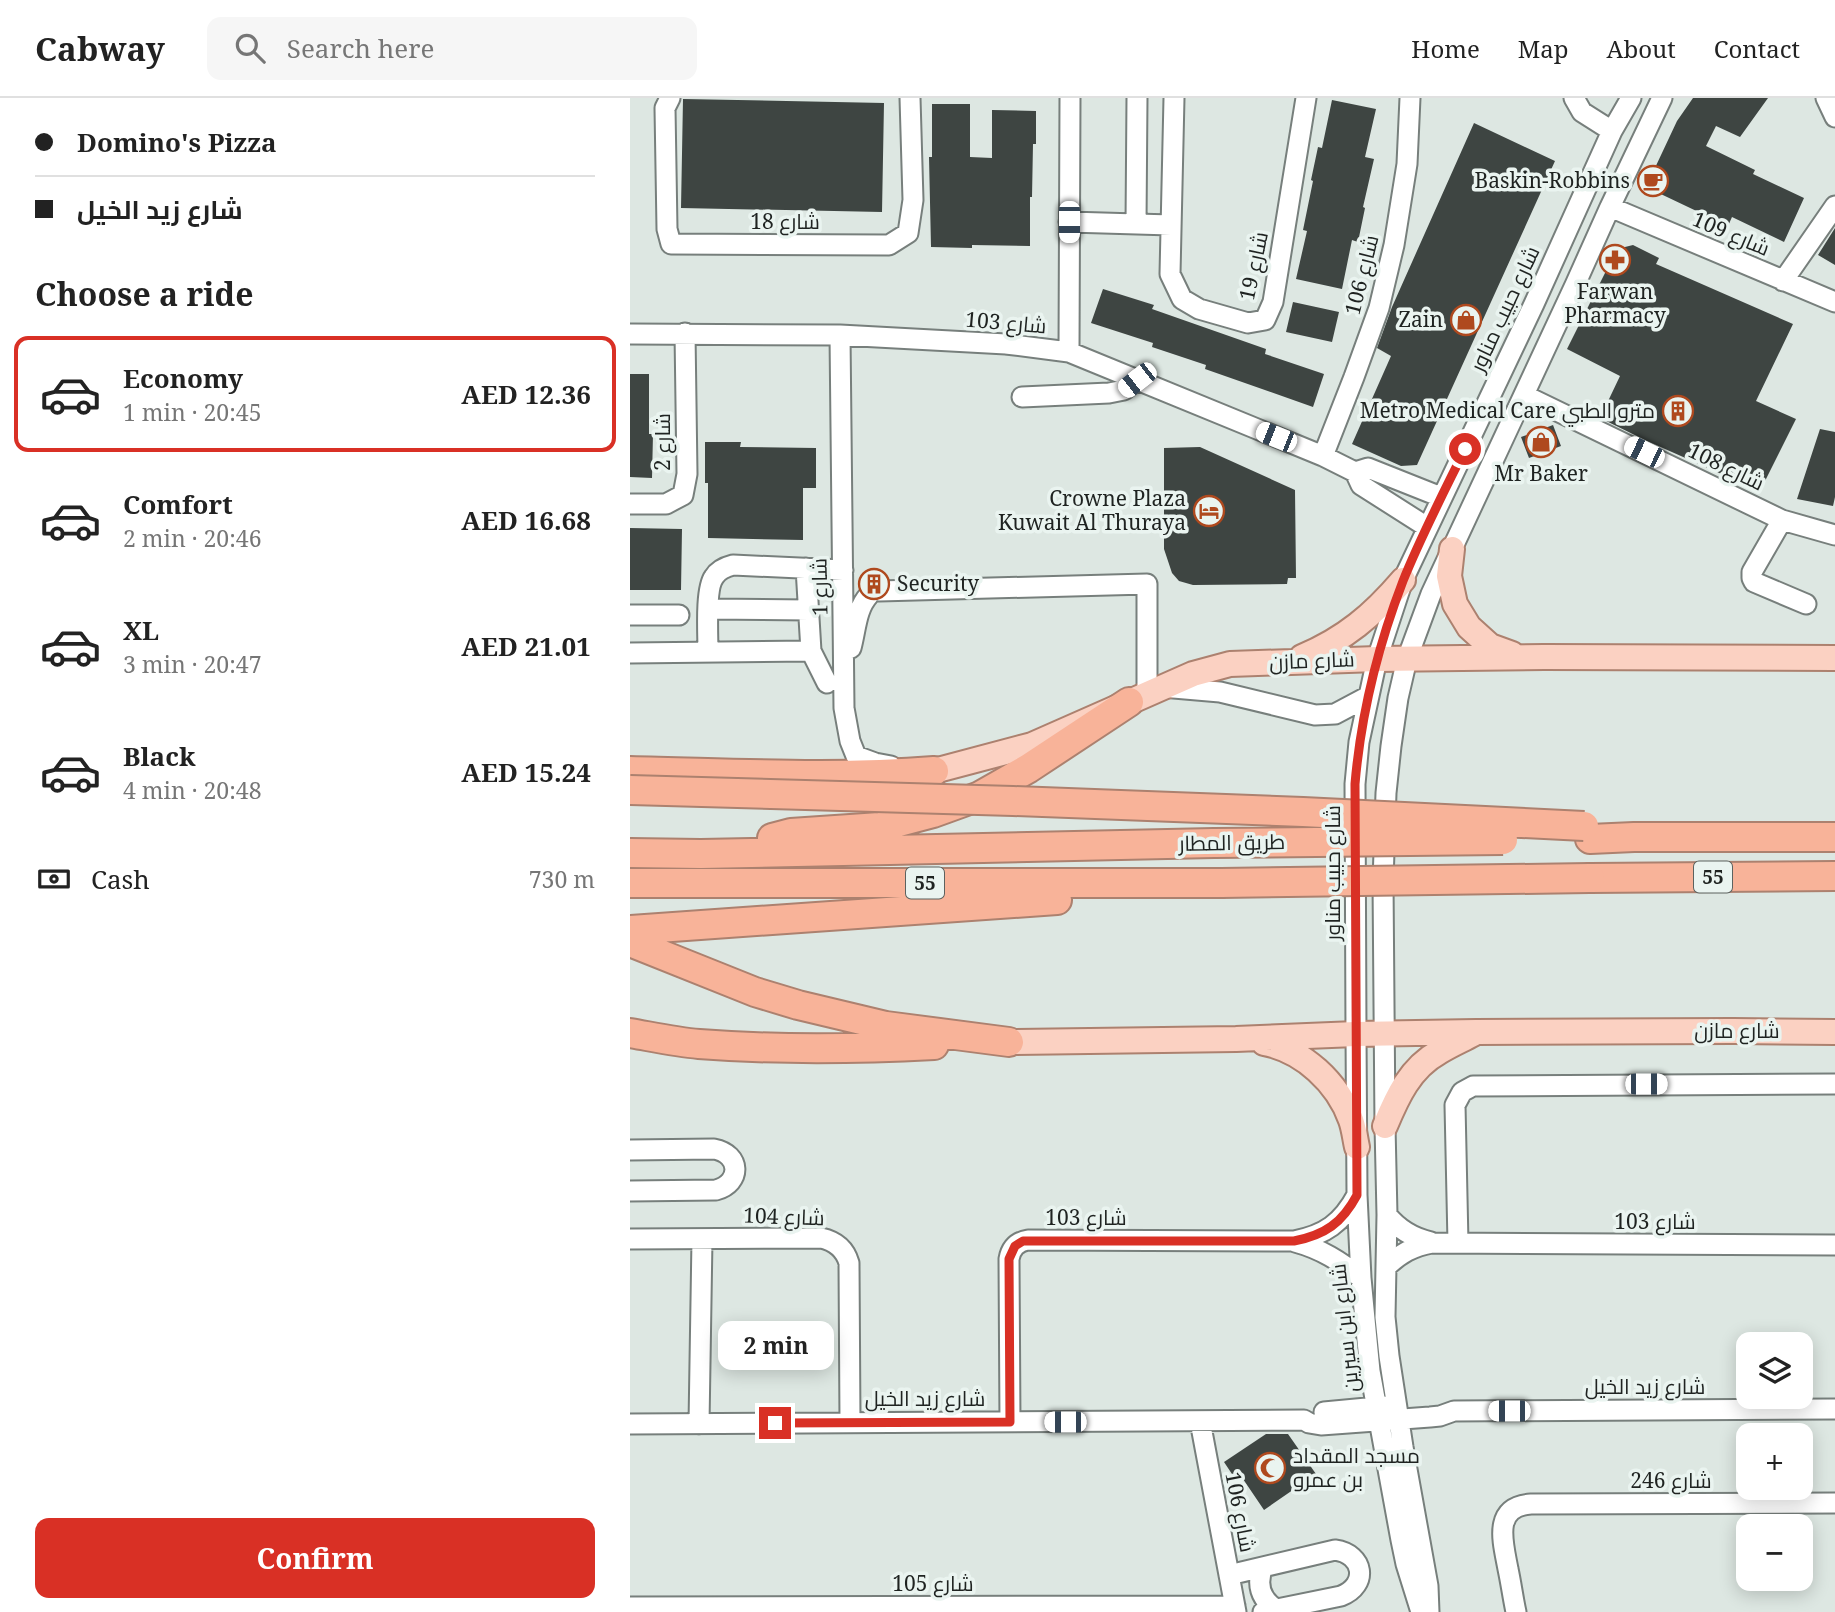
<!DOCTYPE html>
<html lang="en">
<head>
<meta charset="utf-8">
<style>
  body { margin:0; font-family:"Noto Serif",Cairo,serif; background:#f6f6f6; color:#222; height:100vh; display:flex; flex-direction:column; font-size:26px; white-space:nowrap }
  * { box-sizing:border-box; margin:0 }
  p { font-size:23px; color:#767676 }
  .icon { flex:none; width:38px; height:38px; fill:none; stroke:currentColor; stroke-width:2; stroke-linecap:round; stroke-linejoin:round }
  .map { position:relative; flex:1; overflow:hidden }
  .sheet { display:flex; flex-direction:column; background:#fff; width:630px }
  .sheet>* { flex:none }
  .top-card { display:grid; align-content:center; height:154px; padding:0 35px; background:#fff }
  .controls { position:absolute; left:1106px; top:1234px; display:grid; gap:14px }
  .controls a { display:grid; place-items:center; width:77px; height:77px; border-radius:14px; background:#fff; box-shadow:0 4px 18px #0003; font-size:35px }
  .end { position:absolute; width:32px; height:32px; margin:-16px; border:9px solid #d93025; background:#fff; box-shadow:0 0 0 4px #fff }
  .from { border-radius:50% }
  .bubble { position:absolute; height:49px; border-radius:14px; background:#fff; box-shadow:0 4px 18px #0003; font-size:23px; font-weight:700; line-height:49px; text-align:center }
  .car { position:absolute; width:21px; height:42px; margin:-21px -10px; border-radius:9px; box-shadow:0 0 5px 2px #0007; background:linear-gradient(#fff 24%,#345 0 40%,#fff 0 76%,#345 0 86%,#fff 0) }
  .top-card b { display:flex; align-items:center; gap:24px; height:66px; font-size:26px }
  .top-card b+b { border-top:2px solid #e0e0e0 }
  .top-card i { width:18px; height:18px; background:#222 }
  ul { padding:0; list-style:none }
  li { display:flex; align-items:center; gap:21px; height:116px; margin:0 14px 10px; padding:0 21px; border:4px solid transparent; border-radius:14px }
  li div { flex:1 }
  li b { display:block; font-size:26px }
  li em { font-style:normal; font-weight:700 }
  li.active { border-color:#d93025 }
  li>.icon { width:63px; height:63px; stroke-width:1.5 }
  h2 { padding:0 35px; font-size:32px; line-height:84px }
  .pay { display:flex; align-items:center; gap:18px; height:77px; padding:0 35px; font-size:26px }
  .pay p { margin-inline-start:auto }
  .action { display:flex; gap:14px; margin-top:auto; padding:14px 35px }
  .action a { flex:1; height:80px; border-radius:14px; background:#d93025; color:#fff; font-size:28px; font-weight:700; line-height:80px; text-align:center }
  header { display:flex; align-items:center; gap:42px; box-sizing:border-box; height:98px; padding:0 35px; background:#fff; border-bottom:2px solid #e0e0e0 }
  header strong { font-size:33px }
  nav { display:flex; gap:38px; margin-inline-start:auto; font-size:24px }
  .search { width:490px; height:63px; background:#f6f6f6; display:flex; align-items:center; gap:18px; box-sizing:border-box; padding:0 24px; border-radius:14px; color:#767676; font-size:26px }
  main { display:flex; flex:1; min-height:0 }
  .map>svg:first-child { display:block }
</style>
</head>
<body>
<header>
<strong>Cabway</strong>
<div class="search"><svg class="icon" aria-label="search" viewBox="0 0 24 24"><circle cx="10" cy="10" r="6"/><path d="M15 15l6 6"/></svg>Search here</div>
<nav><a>Home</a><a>Map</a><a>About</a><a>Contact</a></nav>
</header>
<main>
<section class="sheet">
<div class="top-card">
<b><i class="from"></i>Domino's Pizza</b>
<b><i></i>شارع زيد الخيل</b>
</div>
<h2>Choose a ride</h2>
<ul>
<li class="active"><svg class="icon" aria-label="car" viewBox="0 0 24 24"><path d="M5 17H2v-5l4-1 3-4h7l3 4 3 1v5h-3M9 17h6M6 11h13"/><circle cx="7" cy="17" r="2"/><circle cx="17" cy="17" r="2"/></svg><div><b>Economy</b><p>1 min · 20:45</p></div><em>AED 12.36</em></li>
<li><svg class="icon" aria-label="car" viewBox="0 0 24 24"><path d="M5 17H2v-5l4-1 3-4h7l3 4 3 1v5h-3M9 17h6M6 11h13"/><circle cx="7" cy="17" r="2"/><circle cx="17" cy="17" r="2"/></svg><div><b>Comfort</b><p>2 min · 20:46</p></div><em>AED 16.68</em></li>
<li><svg class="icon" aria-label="car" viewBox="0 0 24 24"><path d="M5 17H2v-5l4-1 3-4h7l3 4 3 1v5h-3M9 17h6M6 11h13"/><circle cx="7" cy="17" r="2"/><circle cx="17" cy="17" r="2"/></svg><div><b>XL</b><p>3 min · 20:47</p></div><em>AED 21.01</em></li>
<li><svg class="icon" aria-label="car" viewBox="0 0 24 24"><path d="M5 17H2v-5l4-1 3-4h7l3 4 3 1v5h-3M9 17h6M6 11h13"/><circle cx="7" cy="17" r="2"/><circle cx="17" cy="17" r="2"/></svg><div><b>Black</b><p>4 min · 20:48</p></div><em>AED 15.24</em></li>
</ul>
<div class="pay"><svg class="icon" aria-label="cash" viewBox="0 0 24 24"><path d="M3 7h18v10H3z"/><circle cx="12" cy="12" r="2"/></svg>Cash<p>730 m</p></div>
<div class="action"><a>Confirm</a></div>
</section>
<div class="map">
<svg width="1205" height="1514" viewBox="0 0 1205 1514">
  <rect width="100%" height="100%" fill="#dde7e2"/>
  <path fill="#3e4542" d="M1063,0H1138L1110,39L1086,28L1076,48L1125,72L1123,76L1174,100L1154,144L1102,119L1098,128L1016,89L1047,23Z
    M53,1L254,5L252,114L51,110Z
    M702,2L746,11L735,59L744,61L733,109L735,110L728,144L722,142L712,191L666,181L677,133L673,132L683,83L681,82L688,49L692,50Z
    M302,6H340V59L362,60V12L406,13V46H403L402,99H400V148L342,147V150L301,149L299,59H302Z
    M844,25L925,63L787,367L771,368L722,346L761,258L747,250L762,209Z
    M1205,130V167L1188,157Z
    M1003,147L1029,160L1026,166L1163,226L1126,303L1166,321L1130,393L1017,343L970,320L990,278L937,251L987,151Z
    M473,191L524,207L522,211L636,251L635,256L694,276L683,309L575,271L576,267L522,249L523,245L461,225Z
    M663,204L709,214L702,244L656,234Z
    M0,276H19V336H23L22,380L0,379Z
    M923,327L931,348L899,360L891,339Z
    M1190,331L1205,334V399L1203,408L1167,401Z
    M75,344H111L110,349L186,350V390H173V442L78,440V385H75Z
    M570,349L665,392L666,480H658L657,486L563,487L549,483L542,475L534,451V350Z
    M0,430L52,431L51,492H0Z
    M636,1336H658L686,1376L634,1412L613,1381L608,1385L594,1364Z"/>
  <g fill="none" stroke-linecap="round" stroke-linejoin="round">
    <g stroke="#777f7c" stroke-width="23">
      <path id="minor" d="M40,0L35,10L37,131L41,146L259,147L278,135L283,102L280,0
        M544,0L540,176L552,201L569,211L618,225L635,222L643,204L676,0
        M944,0L952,14L982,33
        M1196,0L1205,19
        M980,109L1205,204
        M439,124L541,127
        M506,126L507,0
        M1153,183L1205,108
        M0,236L210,237L376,246L439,254L693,358L725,374L738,370L811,399
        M210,237L214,610L220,643L226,658L245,665L261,668
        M439,254L440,0
        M894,297L1152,422L1205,437
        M392,299L479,295L494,292L507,282
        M693,358L724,279L749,210L764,147L777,66L780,0
        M725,374L731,387L797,429
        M0,406H36L53,397L57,376L55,235
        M1152,422L1122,474V480L1124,484L1176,506
        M249,493L517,486V596
        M79,511L179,512
        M0,517H49
        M221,550C226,532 226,511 239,497
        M78,553C78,537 75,491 84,479C88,472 95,469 103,467L213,472
        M181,553L197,585
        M0,555L181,553L176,470
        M532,589L590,594L685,617L705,616L737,599
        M0,1052L84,1051C111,1056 112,1085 86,1092L0,1093
        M757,1117C769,1132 783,1140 801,1144
        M0,1141L191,1140C205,1143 215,1151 219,1165L220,1324
        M665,1144C691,1151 710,1163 731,1180
        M828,1145L825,1007L832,994L843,988L1205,986
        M756,1169C770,1156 783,1148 802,1145L1205,1147
        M694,1314L758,1308
        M570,1323L606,1514
        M380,1324L379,1161C381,1150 387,1144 398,1142L664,1143C695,1137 712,1125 727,1097
        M0,1326L674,1322L679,1325L691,1327L800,1319L810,1318L824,1313L1205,1311
        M69,1326L72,1141
        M633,1469C626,1486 630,1501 646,1511
        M599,1477L705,1452C734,1456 739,1487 711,1498L633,1514
        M0,1509L605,1508
        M791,1514L776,1466L771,1442L740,1273L731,1180L727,1097L726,936L725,686L729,644L747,561L773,482L904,206L982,33L1001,0
        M799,1514L798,1488L773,1349L759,1258L755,1219L757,1117L755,1028L753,783L756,695L761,648L768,600L777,561L801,496L945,187L980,109L1032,0
        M886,1514C883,1500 881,1485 878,1471C873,1444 862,1409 901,1406L1205,1405"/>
    </g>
    <g stroke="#ac816f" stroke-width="28">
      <path id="major" d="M822,451L819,478L825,506L839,529L860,548L882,556
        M672,559C715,541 743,517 773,482
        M304,673L402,647L563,576L600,566L747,561L914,559L1205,560
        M379,944L606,941L726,936L846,934L1103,933L1205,934
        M634,945C673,952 708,985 721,1022C724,1030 725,1040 727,1049
        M755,1028C767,999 780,970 809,954C820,947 832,942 843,936"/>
    </g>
    <g stroke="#ac816f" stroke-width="32">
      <path id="highway" d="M0,673C102,675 203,681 304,673
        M142,740L161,735L250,729L303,715L350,698L399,670L499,604
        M960,741L1004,739H1205
        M0,755L71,756L584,745
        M960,780L1205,778
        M0,785H591
        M0,832L427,802
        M0,844L125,894L168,907L256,928L379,944
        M0,935C23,939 46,944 69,946C147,952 226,951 304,947"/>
    </g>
    <use href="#minor" stroke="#fff" stroke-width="19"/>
    <use href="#major" stroke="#fbd1c2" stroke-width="24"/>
    <use href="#highway" stroke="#f8b399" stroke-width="28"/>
    <g stroke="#ac816f" stroke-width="32" stroke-linecap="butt">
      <path id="highway-bridge" d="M0,692L383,703L673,714L954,728
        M584,745L873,742
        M591,785L960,780"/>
    </g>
    <use href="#highway-bridge" stroke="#f8b399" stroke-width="28"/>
  </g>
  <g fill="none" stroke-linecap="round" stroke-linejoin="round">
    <path stroke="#d93025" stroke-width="9" d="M145,1325L380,1324L379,1161L385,1148L393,1143H664C695,1137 712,1125 727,1097L725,686C731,616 748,548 773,483C791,438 814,394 835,351"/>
  </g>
  <defs>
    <g id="cafe-ring" transform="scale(1.575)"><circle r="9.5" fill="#eaf4f0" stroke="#af491e" stroke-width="1.5"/><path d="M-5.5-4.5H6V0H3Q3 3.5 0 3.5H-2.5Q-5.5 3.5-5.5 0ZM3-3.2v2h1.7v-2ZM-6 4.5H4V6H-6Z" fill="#af491e"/></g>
    <g id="pharmacy-ring" transform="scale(1.575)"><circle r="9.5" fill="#eaf4f0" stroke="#af491e" stroke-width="1.5"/><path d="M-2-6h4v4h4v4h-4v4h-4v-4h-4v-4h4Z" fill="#af491e"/></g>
    <g id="shop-ring" transform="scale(1.575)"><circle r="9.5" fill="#eaf4f0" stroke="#af491e" stroke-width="1.5"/><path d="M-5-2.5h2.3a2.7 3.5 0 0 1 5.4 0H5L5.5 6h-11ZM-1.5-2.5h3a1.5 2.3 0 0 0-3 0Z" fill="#af491e"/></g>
    <g id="building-ring" transform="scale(1.575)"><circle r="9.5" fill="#eaf4f0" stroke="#af491e" stroke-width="1.5"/><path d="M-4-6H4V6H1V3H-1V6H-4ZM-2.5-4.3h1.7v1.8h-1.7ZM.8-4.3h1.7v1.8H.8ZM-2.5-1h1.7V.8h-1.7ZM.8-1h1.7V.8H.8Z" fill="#af491e"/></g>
    <g id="hotel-ring" transform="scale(1.575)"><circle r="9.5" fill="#eaf4f0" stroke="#af491e" stroke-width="1.5"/><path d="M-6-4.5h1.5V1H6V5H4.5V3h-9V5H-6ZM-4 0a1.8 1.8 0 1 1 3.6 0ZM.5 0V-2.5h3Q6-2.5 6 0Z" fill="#af491e"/></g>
    <g id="mosque-ring" transform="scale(1.575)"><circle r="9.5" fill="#eaf4f0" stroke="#af491e" stroke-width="1.5"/><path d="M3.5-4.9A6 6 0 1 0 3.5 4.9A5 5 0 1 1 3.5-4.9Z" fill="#af491e"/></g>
  </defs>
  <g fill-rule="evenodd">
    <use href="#cafe-ring" x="1023" y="83"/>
    <use href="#pharmacy-ring" x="985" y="162"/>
    <use href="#shop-ring" x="836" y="222"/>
    <use href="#building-ring" x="1048" y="313"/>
    <use href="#shop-ring" x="911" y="344"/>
    <use href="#hotel-ring" x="579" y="413"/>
    <use href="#building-ring" x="244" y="486"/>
    <use href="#mosque-ring" x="640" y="1370"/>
  </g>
  <g text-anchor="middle" stroke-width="7" stroke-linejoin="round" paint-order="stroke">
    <g fill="#eaf4f0" stroke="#5c625f" stroke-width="2">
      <rect x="1064" y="763.5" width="38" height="31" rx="5"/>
      <rect x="276" y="769.5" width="38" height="31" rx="5"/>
    </g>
    <g font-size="19" font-weight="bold" fill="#1f2321">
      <text x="1083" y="786">55</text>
      <text x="295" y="792">55</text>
    </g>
    <g font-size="21" fill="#1f2321" stroke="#eaf4f0" text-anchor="end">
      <text x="1000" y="90">Baskin-Robbins</text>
      <text x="985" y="201" text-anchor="middle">Farwan<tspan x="985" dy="24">Pharmacy</tspan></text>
      <text x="813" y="229">Zain</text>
      <text x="1025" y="320">Metro Medical Care مترو الطبي</text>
      <text x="911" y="383" text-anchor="middle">Mr Baker</text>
      <text x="556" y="408">Crowne Plaza<tspan x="556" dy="24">Kuwait Al Thuraya</tspan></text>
      <text x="267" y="493" text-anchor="start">Security</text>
      <text x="663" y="1365" text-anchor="start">مسجد المقداد<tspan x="663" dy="24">بن عمرو</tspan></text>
    </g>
    <g font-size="21" fill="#1f2321" stroke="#eaf4f0">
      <text x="155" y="131">شارع 18</text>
      <text transform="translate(1101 136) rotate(23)" y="7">شارع 109</text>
      <text transform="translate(624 168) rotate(-78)" y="7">شارع 19</text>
      <text transform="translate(732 177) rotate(-76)" y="7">شارع 106</text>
      <text transform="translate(875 211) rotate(-65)" y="7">شارع حبيب مناور</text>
      <text transform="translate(376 225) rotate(5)" y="7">شارع 103</text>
      <text transform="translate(33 344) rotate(-90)" y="7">شارع 2</text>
      <text transform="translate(1096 369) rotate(26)" y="7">شارع 108</text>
      <text transform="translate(190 489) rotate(-91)" y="7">شارع 1</text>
      <text transform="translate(682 563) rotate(-2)" y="7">شارع مازن</text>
      <text transform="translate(602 745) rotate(-1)" y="7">طريق المطار</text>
      <text transform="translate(703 775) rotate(-90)" y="7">شارع حبيب مناور</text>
      <text x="1107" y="940">شارع مازن</text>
      <text transform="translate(154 1119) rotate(2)" y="7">شارع 104</text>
      <text x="456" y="1127">شارع 103</text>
      <text x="1025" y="1131">شارع 103</text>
      <text transform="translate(715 1230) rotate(-96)" y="7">شارع ابن سيرين</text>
      <text x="1015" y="1296">شارع زيد الخيل</text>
      <text x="295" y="1308">شارع زيد الخيل</text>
      <text x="1041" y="1390">شارع 246</text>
      <text transform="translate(610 1414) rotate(79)" y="7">شارع 106</text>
      <text x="303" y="1493">شارع 105</text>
    </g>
  </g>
</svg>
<div class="controls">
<a><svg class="icon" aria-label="layers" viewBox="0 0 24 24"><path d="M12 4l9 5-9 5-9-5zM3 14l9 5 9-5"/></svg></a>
<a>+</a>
<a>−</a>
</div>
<i class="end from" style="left:835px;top:351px"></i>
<i class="end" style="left:145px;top:1325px"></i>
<div class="bubble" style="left:88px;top:1223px;width:116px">2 min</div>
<i class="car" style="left:439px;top:124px;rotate:180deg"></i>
<i class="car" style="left:507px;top:282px;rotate:232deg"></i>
<i class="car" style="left:646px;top:339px;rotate:292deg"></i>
<i class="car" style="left:1014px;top:354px;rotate:296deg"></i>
<i class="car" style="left:1016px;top:986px;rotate:90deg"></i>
<i class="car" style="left:879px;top:1313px;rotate:270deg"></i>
<i class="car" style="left:435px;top:1324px;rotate:270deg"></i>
</div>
</main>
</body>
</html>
